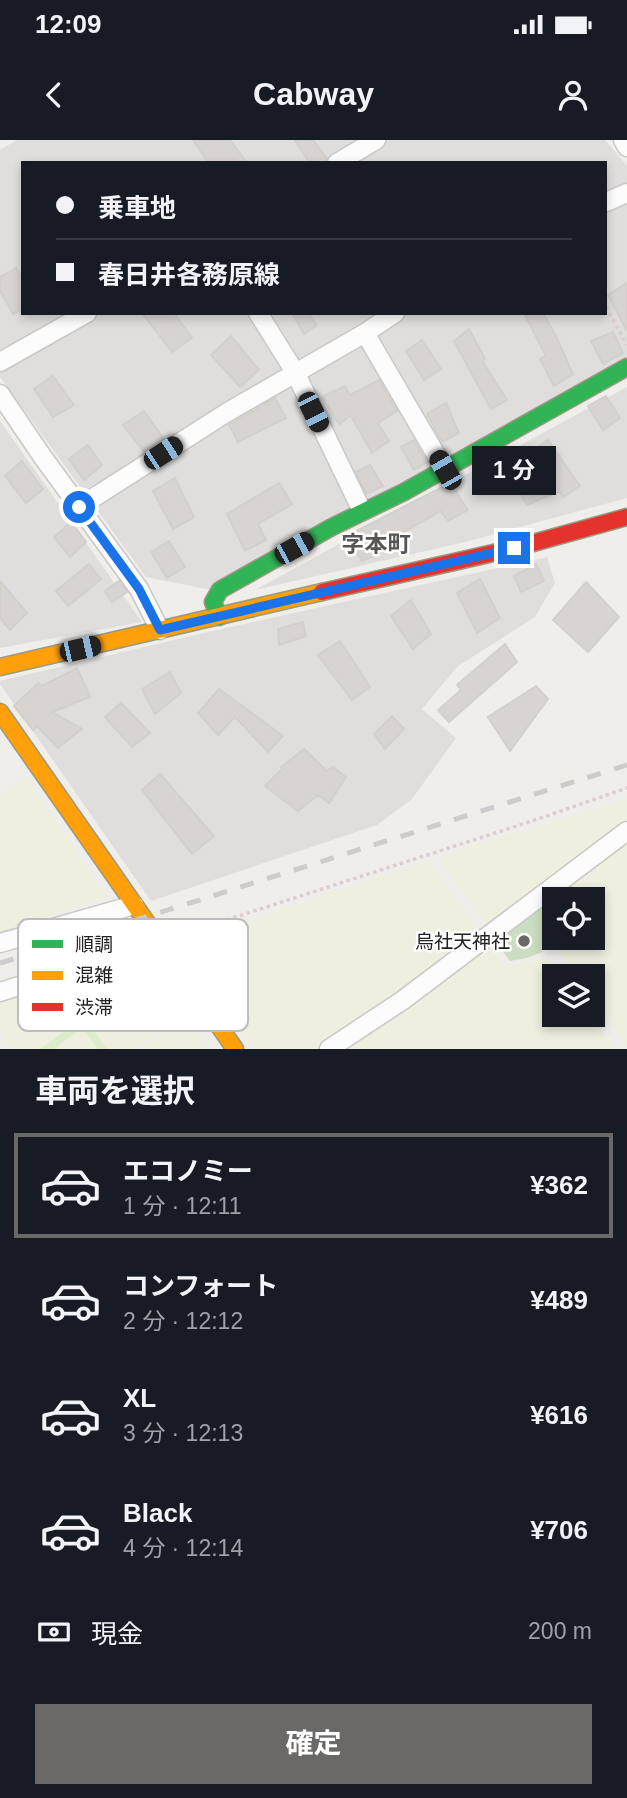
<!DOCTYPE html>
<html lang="ja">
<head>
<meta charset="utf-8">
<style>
  body { margin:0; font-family:Helvetica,"Noto Sans JP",sans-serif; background:#242831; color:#f1f3f6; height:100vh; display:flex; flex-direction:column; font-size:26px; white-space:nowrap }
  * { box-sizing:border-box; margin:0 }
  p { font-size:23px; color:#9ea1a6 }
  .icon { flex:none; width:38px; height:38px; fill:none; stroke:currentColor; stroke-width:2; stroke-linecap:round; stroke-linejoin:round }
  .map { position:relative; height:909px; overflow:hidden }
  .details { display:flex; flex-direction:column; background:#171b24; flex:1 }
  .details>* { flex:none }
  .hud { position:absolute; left:21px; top:21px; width:586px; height:154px; border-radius:0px; box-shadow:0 4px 10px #0003; display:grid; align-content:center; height:154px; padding:0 35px; background:#171b24 }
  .buttons { position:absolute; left:542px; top:747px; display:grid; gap:14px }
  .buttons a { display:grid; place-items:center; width:63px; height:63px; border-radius:0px; background:#171b24; box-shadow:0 4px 10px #0003; font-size:35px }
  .end { position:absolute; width:32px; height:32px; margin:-16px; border:9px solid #1a73e8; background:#fff; box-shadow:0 0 0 4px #fff }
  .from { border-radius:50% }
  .bubble { position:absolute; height:49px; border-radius:0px; background:#171b24; box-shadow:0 4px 10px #0003; font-size:23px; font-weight:700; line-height:49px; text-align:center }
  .car { position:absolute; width:21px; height:42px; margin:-21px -10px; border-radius:9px; box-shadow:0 0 5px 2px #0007; background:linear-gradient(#222 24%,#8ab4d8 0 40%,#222 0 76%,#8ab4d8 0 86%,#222 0) }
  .hud b { display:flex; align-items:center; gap:24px; height:66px; font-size:26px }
  .hud b+b { border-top:2px solid #363941 }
  .hud i { width:18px; height:18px; background:#f1f3f6 }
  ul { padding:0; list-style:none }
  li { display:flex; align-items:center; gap:21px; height:105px; margin:0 14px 10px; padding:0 21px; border:4px solid transparent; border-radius:0px }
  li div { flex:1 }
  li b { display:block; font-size:26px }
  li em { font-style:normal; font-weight:700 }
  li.selected { border-color:#6a6968 }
  li>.icon { width:63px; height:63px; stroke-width:1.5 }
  h2 { padding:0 35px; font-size:32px; line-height:84px }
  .pay { display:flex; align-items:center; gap:18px; height:77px; padding:0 35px; font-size:26px }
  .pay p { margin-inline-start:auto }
  .cta { display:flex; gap:14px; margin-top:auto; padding:14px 35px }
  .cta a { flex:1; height:80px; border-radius:0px; background:#6a6968; color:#fff; font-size:28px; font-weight:700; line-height:80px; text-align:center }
  .status { display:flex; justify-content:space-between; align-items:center; height:49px; padding:0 35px; background:#171b24; direction:ltr }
  .status svg { height:19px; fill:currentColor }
  header { display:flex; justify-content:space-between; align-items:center; height:91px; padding:0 35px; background:#171b24; font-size:32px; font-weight:700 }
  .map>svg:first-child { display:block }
</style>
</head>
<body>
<div class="status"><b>12:09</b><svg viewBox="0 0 49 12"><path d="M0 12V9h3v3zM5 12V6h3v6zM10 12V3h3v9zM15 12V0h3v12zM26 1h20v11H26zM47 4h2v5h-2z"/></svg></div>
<header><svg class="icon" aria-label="back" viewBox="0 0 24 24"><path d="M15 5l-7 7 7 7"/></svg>Cabway<svg class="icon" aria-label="person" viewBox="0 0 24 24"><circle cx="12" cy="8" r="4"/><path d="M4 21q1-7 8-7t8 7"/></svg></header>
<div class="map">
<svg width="627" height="909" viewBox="0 0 627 909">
  <rect width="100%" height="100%" fill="#f0eeeb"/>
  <path fill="#dfdedc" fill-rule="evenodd" d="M17,0H605L627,26V218L211,450L146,437L0,237V10ZM23,23H606V173H23Z
    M627,247V358L465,402L255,450Z
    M0,281L142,482L0,508Z
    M547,417L555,443L535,477L458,526L422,569L456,598L412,659L377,685L151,761L0,544V541L208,492Z"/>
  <path fill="#efefdf" d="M26,636L107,757L0,792V657Z
    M627,659V905L593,859V836H577L559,812L564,802L561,798H593V760H555L544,746L536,748L488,783L484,781L441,723V716Z
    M429,721L505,828L546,818L560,836H555V875H589L615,909H256L184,809L185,802Z
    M146,820L186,873L135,909H107L62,846Z
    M56,849L78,882L40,909H12L0,892V862Z
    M186,876L210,909H140Z
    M82,888L98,909H54Z"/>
  <path fill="#ddeccb" d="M62,846L107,909H98L82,888L54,909H40L77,882L56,849Z"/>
  <path fill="#cbdec1" d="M544,762L548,768L553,765C558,776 554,789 551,800L543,802L542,812L527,818L510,821L504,813L503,803L499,799L520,779L527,778L531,770L539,769Z"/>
  <path fill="#d7d4d2" stroke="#d3d0cc" stroke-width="2" d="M193,0H230L247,23H209Z
    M295,0H313L327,19L326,23H310Z
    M16,128L23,140V169L13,174L0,151V137Z
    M627,143V191L608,155Z
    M142,173H174L192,198L172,212Z
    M292,173H308L317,185L304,194Z
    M524,173H543L555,194L573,234L554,246L540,219L546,216Z
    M469,189L485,219L482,221L507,260L491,269L454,201Z
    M613,192L623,213L603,224L591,201Z
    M231,196L259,230L240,247L211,215Z
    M422,200L441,229L424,240L406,211Z
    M53,236L74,265L53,277L34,249Z
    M379,240L397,271L378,283L389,301L372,313L351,276L339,284L322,257L345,246L350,255Z
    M606,256L620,278L603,290L588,266Z
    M275,258L286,278L238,302L229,285Z
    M446,263L459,293L442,302L427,274Z
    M144,271L164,299L144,312L123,285Z
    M414,300L427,322L414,330L401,307Z
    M548,300L580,346L563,357L559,351L527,365L514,342L512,344L494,319L511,309L518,320Z
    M88,305L102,325L84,340L69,319Z
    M22,321L43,349L26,363L5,336Z
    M370,325L383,346L366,354L356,332Z
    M175,338L194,377L173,389L153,351Z
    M279,343L292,364L258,384L266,400L245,411L227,374Z
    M450,343L468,370L448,381L441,371L384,403L388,410L362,421L347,396Z
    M71,382L86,402L70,417L54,397Z
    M169,401L185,427L167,438L151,412Z
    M89,424L101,439L68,466L56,451Z
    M536,424L544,441L521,452L514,436Z
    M480,439L500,478L477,493L457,453Z
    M0,441L27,473L10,490L0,478Z
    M119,441L127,452L112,462L105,451Z
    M586,442L619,477L588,512L553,480Z
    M411,460L431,494L413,509L391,476Z
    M303,482L306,496L279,505L278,489Z
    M340,501L370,547L352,560L318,515Z
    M505,504L517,522L449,582L438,570L461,550L457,545Z
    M77,528L90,557L52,572L82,589L58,608L37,586L33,590L14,566L38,543L42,546Z
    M170,532L181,553L155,574L142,549Z
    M536,546L548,559L510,611L488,577Z
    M219,549L283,596L268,612L235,577L218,595L198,573Z
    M121,563L150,593L132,607L105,577Z
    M392,576L404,589L385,609L374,594Z
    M304,609L327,631L333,627L346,637L329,663L318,655L298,671L265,646L283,628L281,627Z
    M160,634L214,696L192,714L142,650Z"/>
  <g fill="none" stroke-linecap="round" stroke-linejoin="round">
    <g stroke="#c9c8c7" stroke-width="21">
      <path id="street" d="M623,0L627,7
        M337,23L376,0
        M606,62L627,53
        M258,173L295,232L362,371
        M365,193L445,330
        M0,222L87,173
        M0,254L42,316L139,449L160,490
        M79,367L226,273L365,193L395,173
        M0,803L134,765
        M0,852L160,802
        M329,909L403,860L627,691"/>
    </g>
    <g stroke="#999a82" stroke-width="19">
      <path id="fast" d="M219,477L213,462L220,450L332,387L404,352L627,227"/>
    </g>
    <g stroke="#999a82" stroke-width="19">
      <path id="slow" d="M0,527L322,452
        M0,572L235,909"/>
    </g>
    <g stroke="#999a82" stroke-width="19">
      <path id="jam" d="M322,452L515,408L627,377"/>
    </g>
    <path stroke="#dccecd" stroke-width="3.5" stroke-dasharray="3.5 3.5" stroke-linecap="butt" d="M606,167L627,205
      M180,795L529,682L627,648"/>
    <use href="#street" stroke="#fdfcfc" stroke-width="18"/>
    <use href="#fast" stroke="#30b455" stroke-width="16"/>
    <use href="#slow" stroke="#ff9f0a" stroke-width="16"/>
    <use href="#jam" stroke="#e5322d" stroke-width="16"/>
    <path stroke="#ccc" stroke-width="5" stroke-dasharray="14 14" stroke-linecap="butt" d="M0,823L627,625"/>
  </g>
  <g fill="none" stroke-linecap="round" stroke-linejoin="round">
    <path stroke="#1a73e8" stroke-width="9" d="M79,367L139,449L160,490L514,408"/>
  </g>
  <circle fill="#6a6968" stroke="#fff" stroke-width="2.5" cx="524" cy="801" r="7"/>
  <g text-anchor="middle" stroke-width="5" stroke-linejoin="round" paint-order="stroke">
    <g font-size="19" fill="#222" stroke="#fff" text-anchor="end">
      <text x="510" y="808">烏社天神社</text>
    </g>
    <g font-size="23" font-weight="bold" fill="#555" stroke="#fff">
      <text x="376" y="412">字本町</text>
    </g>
  </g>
  <rect x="18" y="779" width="230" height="112" rx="10" fill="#fff" stroke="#bdbdbd" stroke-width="2"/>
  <rect x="32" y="800" width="31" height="8" fill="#30b455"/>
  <rect x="32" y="831" width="31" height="9" fill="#ff9f0a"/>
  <rect x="32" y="863" width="31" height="8" fill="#e5322d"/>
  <g font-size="19" fill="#222">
    <text x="75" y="811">順調</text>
    <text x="75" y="842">混雑</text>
    <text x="75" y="874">渋滞</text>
  </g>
</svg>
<div class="buttons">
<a><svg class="icon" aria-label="locate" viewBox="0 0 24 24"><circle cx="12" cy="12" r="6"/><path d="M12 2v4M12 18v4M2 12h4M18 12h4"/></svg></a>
<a><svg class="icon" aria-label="layers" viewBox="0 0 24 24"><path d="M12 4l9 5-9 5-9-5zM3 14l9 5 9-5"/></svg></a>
</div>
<i class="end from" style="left:79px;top:367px"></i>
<i class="end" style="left:514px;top:408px"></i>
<div class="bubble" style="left:472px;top:306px;width:84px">1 分</div>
<i class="car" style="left:313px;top:272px;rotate:154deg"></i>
<i class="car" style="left:163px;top:313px;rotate:57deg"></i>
<i class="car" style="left:445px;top:330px;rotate:330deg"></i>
<i class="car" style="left:294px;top:408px;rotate:61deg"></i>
<i class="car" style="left:80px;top:509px;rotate:77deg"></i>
<div class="hud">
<b><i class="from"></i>乗車地</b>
<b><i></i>春日井各務原線</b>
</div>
</div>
<section class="details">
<h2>車両を選択</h2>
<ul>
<li class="selected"><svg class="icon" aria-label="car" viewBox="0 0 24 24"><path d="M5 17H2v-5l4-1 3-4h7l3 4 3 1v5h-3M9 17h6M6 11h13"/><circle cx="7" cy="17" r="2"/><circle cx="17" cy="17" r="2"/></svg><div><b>エコノミー</b><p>1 分 · 12:11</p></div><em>¥362</em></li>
<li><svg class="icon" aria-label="car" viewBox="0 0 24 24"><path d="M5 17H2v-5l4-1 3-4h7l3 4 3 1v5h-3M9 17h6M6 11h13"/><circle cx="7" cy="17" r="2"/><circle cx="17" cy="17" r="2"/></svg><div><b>コンフォート</b><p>2 分 · 12:12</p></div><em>¥489</em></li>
<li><svg class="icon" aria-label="car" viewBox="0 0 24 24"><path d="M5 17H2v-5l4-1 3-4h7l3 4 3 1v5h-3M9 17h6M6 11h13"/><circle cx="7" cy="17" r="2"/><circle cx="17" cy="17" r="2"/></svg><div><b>XL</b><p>3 分 · 12:13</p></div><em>¥616</em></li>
<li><svg class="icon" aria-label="car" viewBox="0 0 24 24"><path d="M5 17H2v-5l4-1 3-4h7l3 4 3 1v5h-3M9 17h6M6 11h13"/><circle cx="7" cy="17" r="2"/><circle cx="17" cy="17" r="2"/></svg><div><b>Black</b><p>4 分 · 12:14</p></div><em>¥706</em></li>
</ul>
<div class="pay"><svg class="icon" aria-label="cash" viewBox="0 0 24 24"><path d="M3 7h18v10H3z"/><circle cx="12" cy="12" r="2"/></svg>現金<p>200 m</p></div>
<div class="cta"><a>確定</a></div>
</section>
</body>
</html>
